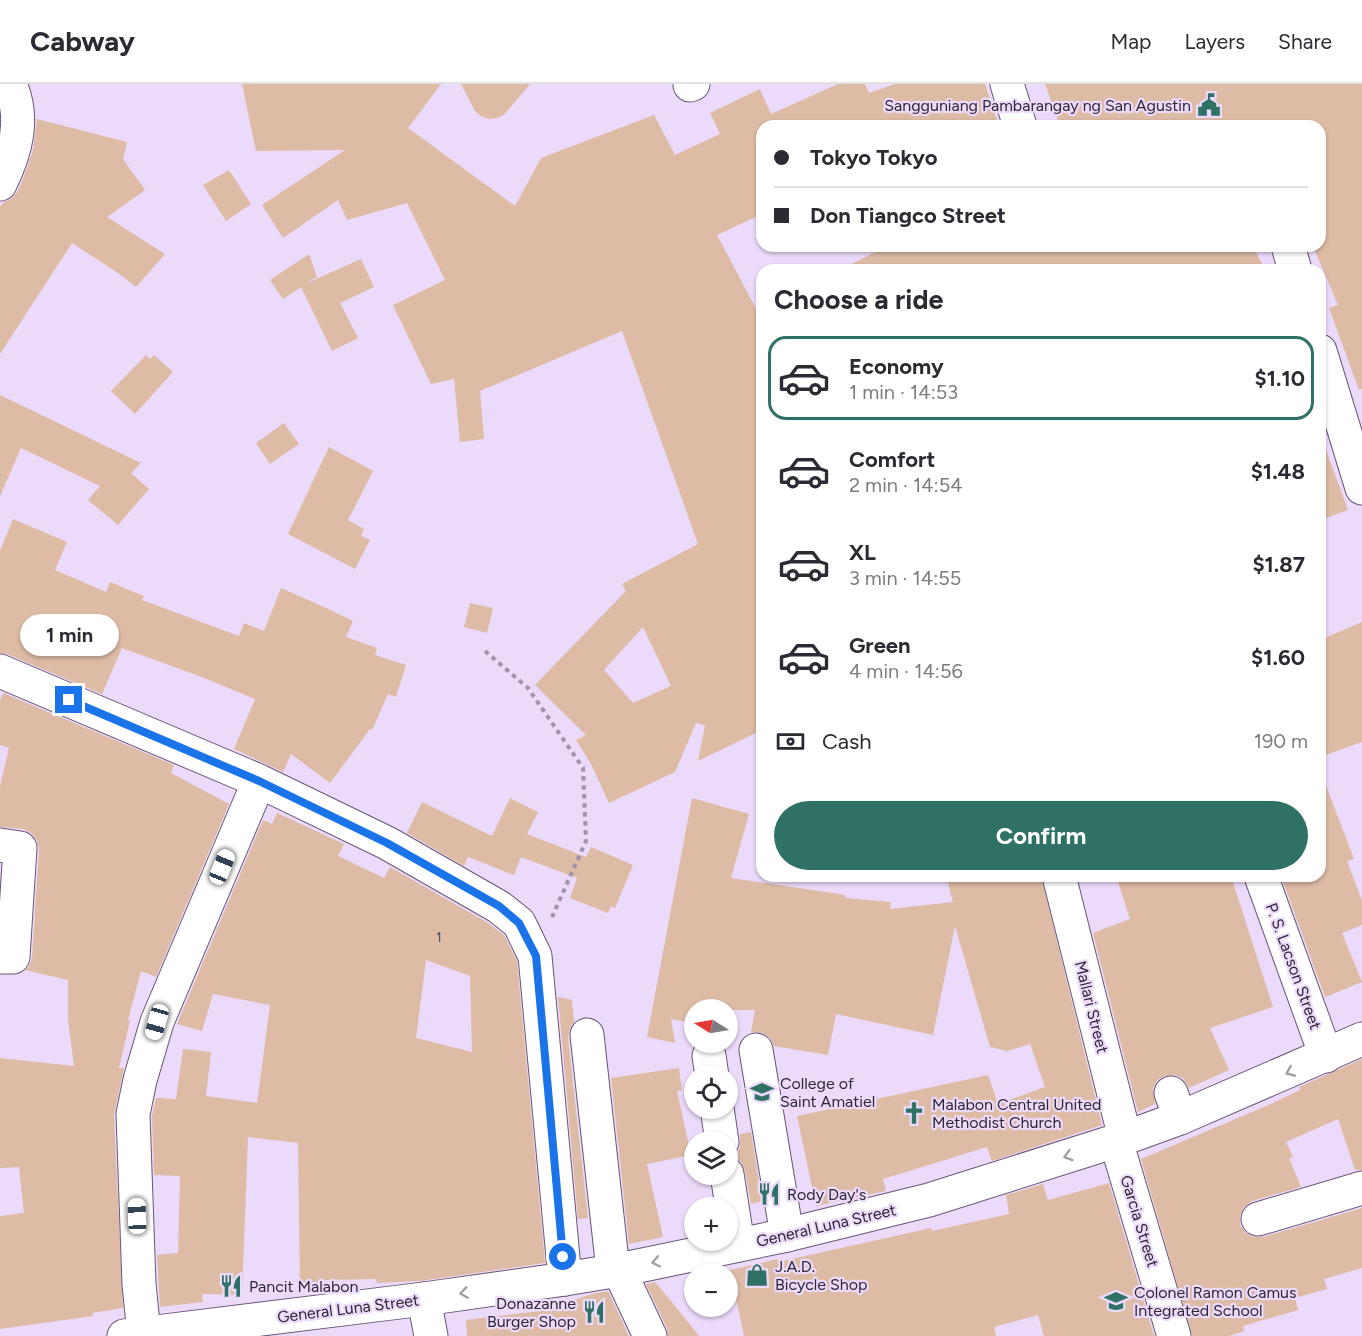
<!DOCTYPE html>
<html lang="en">
<head>
<meta charset="utf-8">
<style>
  body { margin:0; font-family:Figtree,sans-serif; background:#f7f7f7; color:#2b2b33; height:100vh; display:flex; flex-direction:column; font-size:22px; white-space:nowrap }
  * { box-sizing:border-box; margin:0 }
  p { font-size:20px; color:#7c7c81 }
  .icon { flex:none; width:33px; height:33px; fill:none; stroke:currentColor; stroke-width:2; stroke-linecap:round; stroke-linejoin:round }
  .map { position:relative; flex:1; overflow:hidden }
  .details { position:absolute; left:756px; top:180px; width:570px; height:618px; display:flex; flex-direction:column; background:#fff; border-radius:18px; box-shadow:0 2px 4px #0004 }
  .details>* { flex:none }
  .hud { position:absolute; left:756px; top:36px; width:570px; height:132px; border-radius:18px; box-shadow:0 2px 4px #0004; display:grid; align-content:center; height:132px; padding:0 18px; background:#fff }
  .needle { width:39px; rotate:281deg }
  .fabs { position:absolute; left:684px; top:915px; display:grid; gap:12px }
  .fabs a { display:grid; place-items:center; width:54px; height:54px; border-radius:50%; background:#fff; box-shadow:0 2px 4px #0004; font-size:30px }
  .end { position:absolute; width:27px; height:27px; margin:-14px; border:8px solid #1a73e8; background:#fff; box-shadow:0 0 0 3px #fff }
  .from { border-radius:50% }
  .bubble { position:absolute; height:42px; border-radius:21px; background:#fff; box-shadow:0 2px 4px #0004; font-size:20px; font-weight:700; line-height:42px; text-align:center }
  .car { position:absolute; width:18px; height:36px; margin:-18px -9px; border-radius:8px; box-shadow:0 0 4px 2px #0007; background:linear-gradient(#fff 24%,#345 0 40%,#fff 0 76%,#345 0 86%,#fff 0) }
  .hud b { display:flex; align-items:center; gap:21px; height:57px; font-size:22px }
  .hud b+b { border-top:2px solid #e1e1e2 }
  .hud i { width:15px; height:15px; background:#2b2b33 }
  ul { padding:0; list-style:none }
  li { display:flex; align-items:center; gap:18px; height:84px; margin:0 12px 9px; padding:0 6px; border:3px solid transparent; border-radius:18px }
  li div { flex:1 }
  li b { display:block; font-size:22px }
  li em { font-style:normal; font-weight:700 }
  li.current { border-color:#2f7265 }
  li>.icon { width:54px; height:54px; stroke-width:1.5 }
  h2 { padding:0 18px; font-size:27px; line-height:72px }
  .pay { display:flex; align-items:center; gap:15px; height:66px; padding:0 18px; font-size:22px }
  .pay p { margin-inline-start:auto }
  .button { display:flex; gap:12px; margin-top:auto; padding:12px 18px }
  .button a { flex:1; height:69px; border-radius:36px; background:#2f7265; color:#fff; font-size:24px; font-weight:700; line-height:69px; text-align:center }
  header { display:flex; align-items:center; gap:36px; box-sizing:border-box; height:84px; padding:0 30px; background:#fff; border-bottom:2px solid #e1e1e2 }
  header strong { font-size:28px }
  nav { display:flex; gap:33px; margin-inline-start:auto; font-size:21px }
  .map>svg:first-child { display:block }
</style>
</head>
<body>
<header>
<strong>Cabway</strong>
<nav><a>Map</a><a>Layers</a><a>Share</a></nav>
</header>
<div class="map">
<svg width="1362" height="1252" viewBox="0 0 1362 1252">
  <rect width="100%" height="100%" fill="#ecdafb"/>
  <path fill="#ddbba5" fill-rule="evenodd" d="M242,0H441L408,44L515,122L541,74L654,31L675,71L720,50L710,29L760,5L771,30L838,0H865L869,9L895,0H985L999,42H762V130L717,151L762,236V646L698,677L705,641L696,639L675,688L609,719L591,680L576,656L586,651L535,601L626,507L622,500L698,460L622,247L480,307L484,355L460,358L454,295L431,300L393,221L445,196L407,119L347,136L338,116L283,154L262,121L345,66L256,67ZM643,543L671,602L633,619L604,586Z
    M461,0H530L504,31L497,34L489,35L481,32L475,27Z
    M1045,0H1362V305L1359,306L1329,224L1338,221L1313,162H1320V42H1060Z
    M37,35L127,58L123,75L145,106L107,133L165,170L136,203L118,189L72,159L0,270V123L4,118L11,115L17,108L23,95L33,67Z
    M229,86L251,120L226,137L203,101Z
    M887,162H1253L1265,186H840Z
    M309,170L317,193L305,200L361,175L374,203L340,219L358,254L332,267L301,203L283,215L270,196Z
    M146,271L150,275L154,271L173,288L135,330L111,307Z
    M0,311L141,379L131,389L149,405L118,441L88,416L100,402L21,364L0,412Z
    M284,339L299,360L270,380L256,359Z
    M1320,358H1323L1348,426L1320,436Z
    M329,363L373,387L348,436L364,445L361,452L370,456L355,485L288,450Z
    M13,435L67,458L55,486L106,508L110,498L144,512L142,516L239,552L244,539L264,547L281,504L324,523L353,537L346,553L377,564L375,571L406,581L396,613L388,610L372,646L370,645L330,699L291,670L283,688L234,665L255,615L199,592L122,564L102,610L7,570L0,569V467Z
    M470,519L493,524L487,549L464,543Z
    M1362,538V658L1320,673V556Z
    M3,609L174,681L171,689L229,720L156,893L141,887L128,936L130,937L119,984H124L114,1031L123,1224L92,1229L93,1232L0,1245V1132L24,1129L19,1083L0,1084V974L74,982L68,936V896L25,886L29,883L32,874L39,765L37,756L31,749L23,745L0,743V702L9,664L0,661V617Z
    M1320,691H1322L1354,775L1347,777L1362,817V841L1342,849L1362,898L1325,913L1281,792H1320Z
    M510,714L538,728L527,750L586,773L591,763L633,781L615,824L611,822L608,829L570,814L577,794L521,773L514,791L468,773L464,782L407,749L422,718L492,752Z
    M692,714L749,730L731,794L846,811L845,814L891,818L890,825L953,818L946,792H1041L1102,1041L992,1077L987,1063L883,1095L886,1107L816,1122L797,1032L988,991L998,1020L1045,1003L1030,960L1007,967L990,963L955,842L933,951L836,930L828,971L774,962L770,954L763,949L751,948L755,926H694V939L671,935L675,959L647,953Z
    M277,729L344,760L338,772L384,794L390,783L488,839L504,851L517,877L545,1179L420,1197L377,1199L376,1195L323,1196V1205H300L298,1059L248,1053L242,1211L202,1210L203,1218L160,1223L157,1171L178,1169L180,1092L154,1091L152,1032L156,1014L176,1015L183,965L211,968L206,1012L257,1019L270,921L213,910L202,947L177,940L263,736L272,740ZM426,876L470,892L472,968L416,954Z
    M1116,792H1231L1273,923L1210,944L1229,986L1189,1004L1183,994L1174,991L1164,992L1157,996L1153,1005L1155,1020L1138,1028L1093,849L1130,835Z
    M558,913L572,916L574,938L570,944L568,953L588,1134L578,1135Z
    M1362,975V1086H1355L1338,1035L1286,1058L1293,1073L1289,1074L1301,1103L1252,1117L1244,1123L1240,1131V1141L1246,1149L1253,1153H1263L1362,1124V1184L1324,1195L1327,1205L1295,1214L1298,1226L1243,1242L1244,1247L1229,1252H1192L1141,1075L1273,1019L1300,1006L1299,1003Z
    M679,984L682,1007H677L691,1071L647,1080L663,1153L629,1160L611,994Z
    M751,1048L762,1117L751,1120L745,1087L741,1078L734,1073L740,1064V1050Z
    M1109,1099L1154,1252H1044L1038,1231L994,1243L996,1252H744L730,1186L778,1175V1178L931,1144L932,1147L1009,1130L1006,1111L1043,1100L1048,1116Z
    M655,1198L671,1217L699,1252H668L667,1244L646,1200Z
    M608,1207L629,1252H467L466,1236L556,1225L555,1222L592,1210Z"/>
  <g fill="none" stroke-linecap="round" stroke-linejoin="round">
    <g stroke="#665673" stroke-width="35">
      <path id="minor" d="M1007,0L1020,42
        M690,1L693,0
        M0,100C16,68 25,34 10,0
        M1288,162L1295,186
        M1320,267L1362,404
        M0,587L259,697L387,759L499,823L519,839L535,872L565,1195
        M0,761L20,764L13,873H0
        M1059,792L1125,1054
        M1261,792L1326,972
        M587,951L613,1186
        M756,966L787,1151
        M709,972L712,992
        M1171,1009L1180,1034
        M717,1024L722,1058
        M1116,1057L1174,1252
        M727,1090L738,1161
        M1258,1135L1362,1104
        M619,1186L650,1252
        M424,1215L431,1252
        M144,1250L139,1200L133,1030L140,996L157,938L259,697"/>
    </g>
    <g stroke="#665673" stroke-width="35">
      <path id="major" d="M124,1252L424,1215L565,1195L619,1186L787,1151L929,1116L1125,1054L1180,1034L1362,955"/>
    </g>
    <path stroke="#a093ac" stroke-width="4" stroke-dasharray="4.5 4.5" stroke-linecap="butt" d="M485,567L528,604L583,684L586,757L552,833"/>
    <use href="#minor" stroke="#fff" stroke-width="33"/>
    <use href="#major" stroke="#fff" stroke-width="33"/>
  </g>
  <defs><path id="oneway-chevron" d="M-2-3.5L2.5 0L-2 3.5" fill="none" stroke-width="1.6" stroke-linecap="round" stroke-linejoin="round" transform="scale(1.5)"/></defs>
  <g stroke="#a19ea4">
    <use href="#oneway-chevron" transform="translate(1290 988) rotate(157)"/>
    <use href="#oneway-chevron" transform="translate(1068 1072) rotate(163)"/>
    <use href="#oneway-chevron" transform="translate(656 1178) rotate(168)"/>
    <use href="#oneway-chevron" transform="translate(464 1209) rotate(172)"/>
  </g>
  <g fill="none" stroke-linecap="round" stroke-linejoin="round">
    <path stroke="#1a73e8" stroke-width="8" d="M69,616L259,697L387,759L499,822L519,839L536,872L563,1173"/>
  </g>
  <defs>
    <g id="civic-bare" transform="scale(1.8)"><path d="M-.6-6.5H3V-4.5H.6V-3L4-1V1h2V6H-6V1h2V-1L-.6-3ZM-1.2 2.5V6h2.4V2.5Z" fill="#2f7265" stroke="#ecdafb" stroke-width="2.5" paint-order="stroke"/></g>
    <g id="university-bare" transform="scale(1.8)"><path d="M0-5L7-2L0 1L-7-2ZM-4 1L0 2.5L4 1V4Q0 6-4 4Z" fill="#2f7265" stroke="#ecdafb" stroke-width="2.5" paint-order="stroke"/></g>
    <g id="church-bare" transform="scale(1.8)"><path d="M-1.2-6h2.4v3.5h3.3v2.4h-3.3V6h-2.4V-.1h-3.3v-2.4h3.3Z" fill="#2f7265" stroke="#ecdafb" stroke-width="2.5" paint-order="stroke"/></g>
    <g id="restaurant-bare" transform="scale(1.8)"><path d="M-5-6h1v4h1v-4h1v4h1v-4h1v5L-1.5 .5V6h-2V.5L-5-1ZM5-6V6H3V1.5H1.5Q1.5-4 5-6Z" fill="#2f7265" stroke="#ecdafb" stroke-width="2.5" paint-order="stroke"/></g>
    <g id="shop-bare" transform="scale(1.8)"><path d="M-5-2.5h2.3a2.7 3.5 0 0 1 5.4 0H5L5.5 6h-11ZM-1.5-2.5h3a1.5 2.3 0 0 0-3 0Z" fill="#2f7265" stroke="#ecdafb" stroke-width="2.5" paint-order="stroke"/></g>
    <g id="school-bare" transform="scale(1.8)"><path d="M0-5L7-2L0 1L-7-2ZM-4 1L0 2.5L4 1V4Q0 6-4 4Z" fill="#2f7265" stroke="#ecdafb" stroke-width="2.5" paint-order="stroke"/></g>
  </defs>
  <g fill-rule="evenodd">
    <use href="#civic-bare" x="1209" y="21"/>
    <use href="#university-bare" x="762" y="1008"/>
    <use href="#church-bare" x="914" y="1029"/>
    <use href="#restaurant-bare" x="769" y="1110"/>
    <use href="#shop-bare" x="757" y="1191"/>
    <use href="#restaurant-bare" x="231" y="1202"/>
    <use href="#school-bare" x="1116" y="1217"/>
    <use href="#restaurant-bare" x="594" y="1228"/>
  </g>
  <g text-anchor="middle" stroke-width="4.5" stroke-linejoin="round" paint-order="stroke">
    <g font-size="14" fill="#5a4c50">
      <text x="439" y="858">1</text>
    </g>
    <g font-size="16" fill="#2e2734" stroke="#ecdafb" text-anchor="start">
      <text x="1191" y="27" text-anchor="end">Sangguniang Pambarangay ng San Agustin</text>
      <text x="780" y="1005">College of<tspan x="780" dy="18">Saint Amatiel</tspan></text>
      <text x="932" y="1026">Malabon Central United<tspan x="932" dy="18">Methodist Church</tspan></text>
      <text x="787" y="1116">Rody Day's</text>
      <text x="775" y="1188">J.A.D.<tspan x="775" dy="18">Bicycle Shop</tspan></text>
      <text x="249" y="1208">Pancit Malabon</text>
      <text x="1134" y="1214">Colonel Ramon Camus<tspan x="1134" dy="18">Integrated School</tspan></text>
      <text x="576" y="1225" text-anchor="end">Donazanne<tspan x="576" dy="18">Burger Shop</tspan></text>
    </g>
    <g font-size="16" fill="#2e2734" stroke="#ecdafb">
      <text transform="translate(1294 882) rotate(70)" y="6">P. S. Lacson Street</text>
      <text transform="translate(1092 923) rotate(76)" y="6">Mallari Street</text>
      <text transform="translate(1140 1137) rotate(73)" y="6">Garcia Street</text>
      <text transform="translate(826 1141) rotate(-13)" y="6">General Luna Street</text>
      <text transform="translate(348 1224) rotate(-7)" y="6">General Luna Street</text>
    </g>
  </g>
</svg>
<div class="fabs">
<a><svg class="needle" viewBox="-14 -14 28 28"><path d="M0-13l5 13h-10z" fill="#e53935"/><path d="M0 13l5-13h-10z" fill="#7c7c81"/></svg></a>
<a><svg class="icon" aria-label="locate" viewBox="0 0 24 24"><circle cx="12" cy="12" r="6"/><path d="M12 2v4M12 18v4M2 12h4M18 12h4"/></svg></a>
<a><svg class="icon" aria-label="layers" viewBox="0 0 24 24"><path d="M12 4l9 5-9 5-9-5zM3 14l9 5 9-5"/></svg></a>
<a>+</a>
<a>−</a>
</div>
<i class="end from" style="left:563px;top:1173px"></i>
<i class="end" style="left:69px;top:616px"></i>
<div class="bubble" style="left:20px;top:530px;width:99px">1 min</div>
<i class="car" style="left:222px;top:783px;rotate:22deg"></i>
<i class="car" style="left:157px;top:938px;rotate:196deg"></i>
<i class="car" style="left:137px;top:1132px;rotate:358deg"></i>
<div class="hud">
<b><i class="from"></i>Tokyo Tokyo</b>
<b><i></i>Don Tiangco Street</b>
</div>
<section class="details">
<h2>Choose a ride</h2>
<ul>
<li class="current"><svg class="icon" aria-label="car" viewBox="0 0 24 24"><path d="M5 17H2v-5l4-1 3-4h7l3 4 3 1v5h-3M9 17h6M6 11h13"/><circle cx="7" cy="17" r="2"/><circle cx="17" cy="17" r="2"/></svg><div><b>Economy</b><p>1 min · 14:53</p></div><em>$1.10</em></li>
<li><svg class="icon" aria-label="car" viewBox="0 0 24 24"><path d="M5 17H2v-5l4-1 3-4h7l3 4 3 1v5h-3M9 17h6M6 11h13"/><circle cx="7" cy="17" r="2"/><circle cx="17" cy="17" r="2"/></svg><div><b>Comfort</b><p>2 min · 14:54</p></div><em>$1.48</em></li>
<li><svg class="icon" aria-label="car" viewBox="0 0 24 24"><path d="M5 17H2v-5l4-1 3-4h7l3 4 3 1v5h-3M9 17h6M6 11h13"/><circle cx="7" cy="17" r="2"/><circle cx="17" cy="17" r="2"/></svg><div><b>XL</b><p>3 min · 14:55</p></div><em>$1.87</em></li>
<li><svg class="icon" aria-label="car" viewBox="0 0 24 24"><path d="M5 17H2v-5l4-1 3-4h7l3 4 3 1v5h-3M9 17h6M6 11h13"/><circle cx="7" cy="17" r="2"/><circle cx="17" cy="17" r="2"/></svg><div><b>Green</b><p>4 min · 14:56</p></div><em>$1.60</em></li>
</ul>
<div class="pay"><svg class="icon" aria-label="cash" viewBox="0 0 24 24"><path d="M3 7h18v10H3z"/><circle cx="12" cy="12" r="2"/></svg>Cash<p>190 m</p></div>
<div class="button"><a>Confirm</a></div>
</section>
</div>
</body>
</html>
